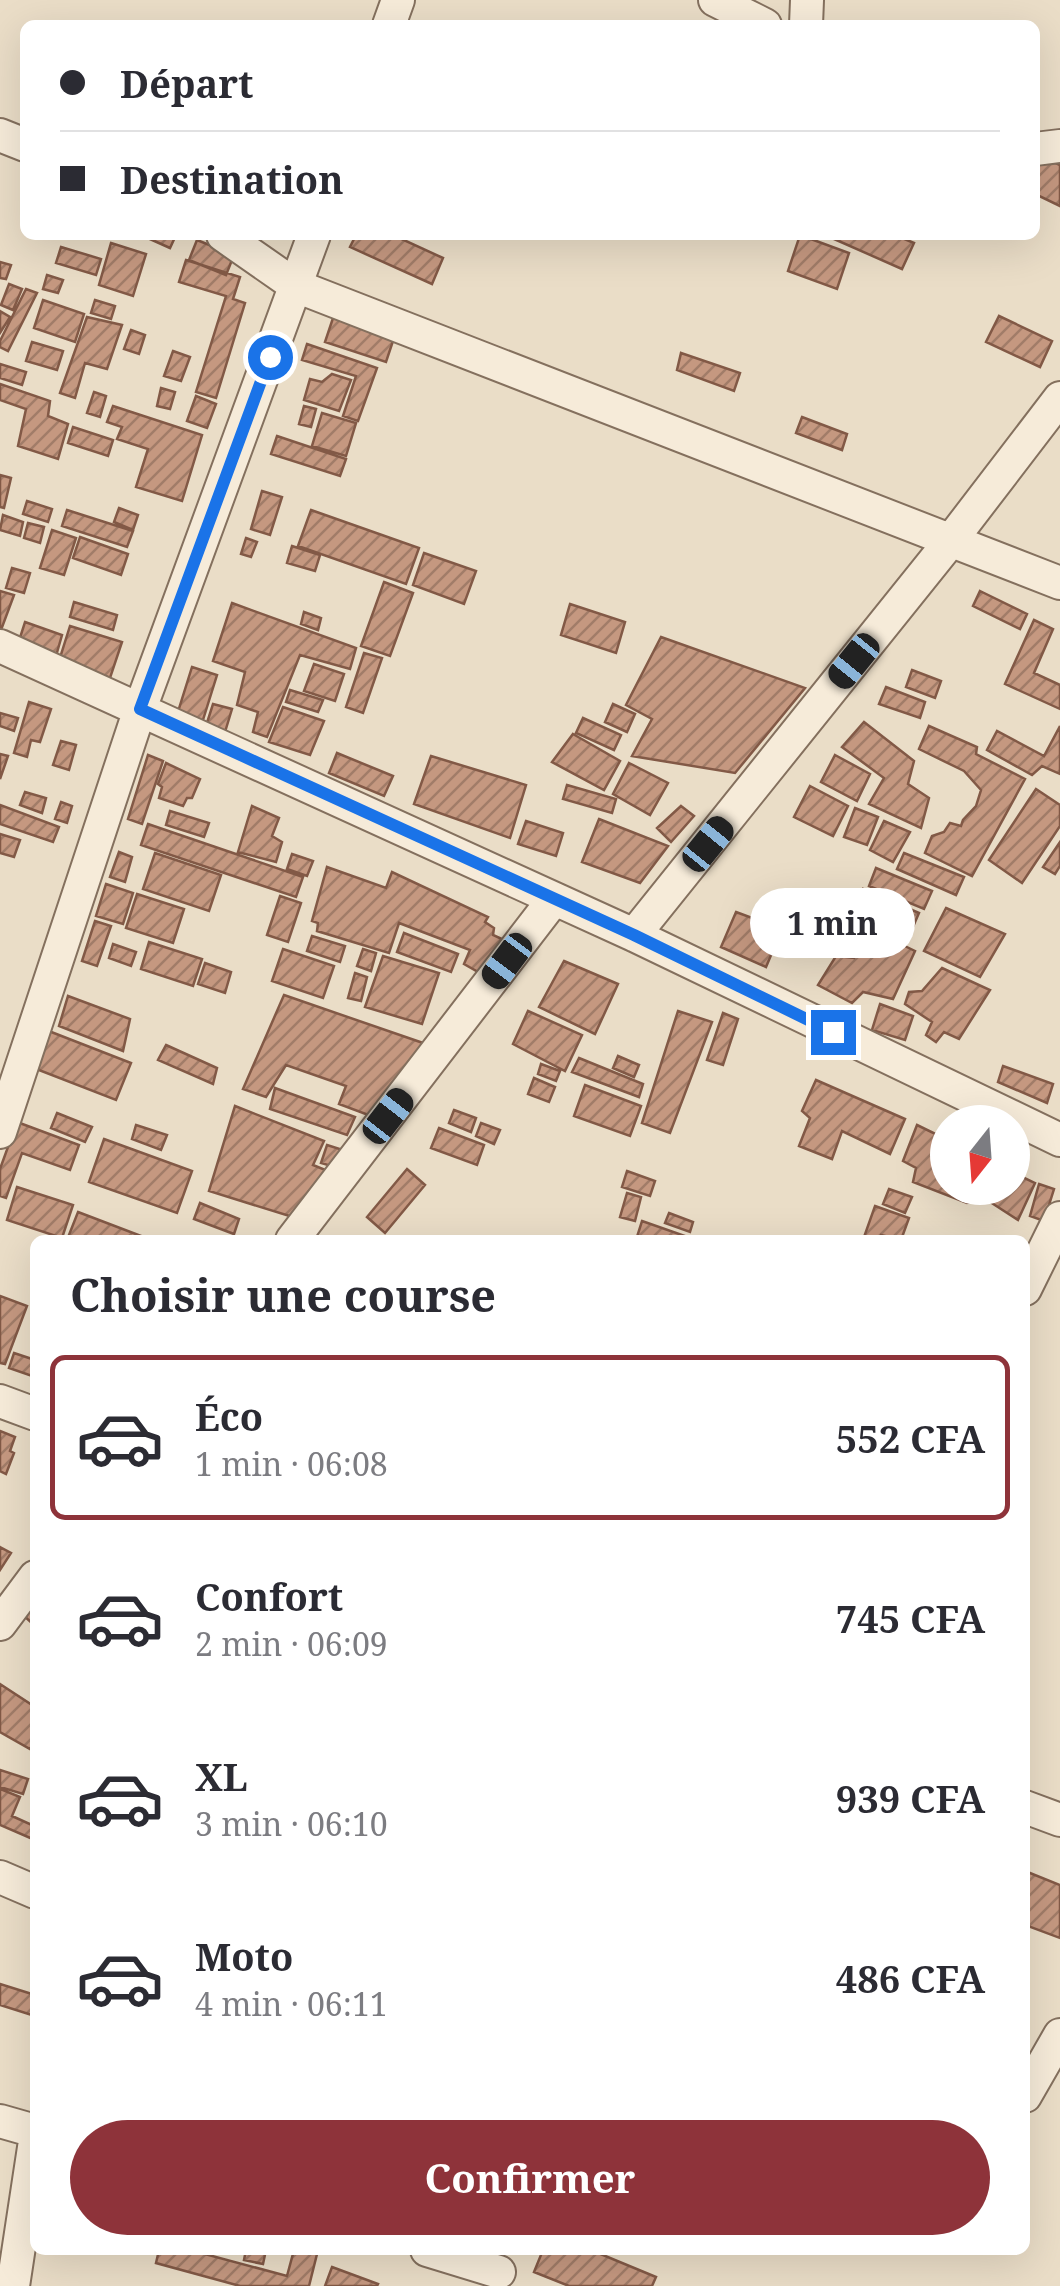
<!DOCTYPE html>
<html lang="fr">
<head>
<meta charset="utf-8">
<style>
  body { margin:0; font-family:"Noto Serif",serif; background:#f2f2f3; color:#2b2b33; height:100vh; display:flex; flex-direction:column; font-size:38px; white-space:nowrap }
  * { box-sizing:border-box; margin:0 }
  p { font-size:32px; color:#7c7c81 }
  .icon { flex:none; width:55px; height:55px; fill:none; stroke:currentColor; stroke-width:2; stroke-linecap:round; stroke-linejoin:round }
  .map { position:relative; flex:1; overflow:hidden }
  .drawer { position:absolute; left:30px; top:1235px; width:1000px; height:1020px; display:flex; flex-direction:column; background:#fff; border-radius:15px; box-shadow:0 10px 40px #0002 }
  .drawer>* { flex:none }
  .top-card { position:absolute; left:20px; top:20px; width:1020px; height:220px; border-radius:15px; box-shadow:0 10px 40px #0002; display:grid; align-content:center; height:220px; padding:0 40px; background:#fff }
  .needle { width:65px; rotate:197deg }
  .tools { position:absolute; left:930px; top:1105px; display:grid; gap:20px }
  .tools a { display:grid; place-items:center; width:100px; height:100px; border-radius:50%; background:#fff; box-shadow:0 10px 40px #0002; font-size:50px }
  .end { position:absolute; width:45px; height:45px; margin:-22px; border:12px solid #1a73e8; background:#fff; box-shadow:0 0 0 5px #fff }
  .from { border-radius:50% }
  .bubble { position:absolute; height:70px; border-radius:35px; background:#fff; box-shadow:0 10px 40px #0002; font-size:32px; font-weight:700; line-height:70px; text-align:center }
  .car { position:absolute; width:30px; height:60px; margin:-30px -15px; border-radius:12px; box-shadow:0 0 8px 2px #0007; background:linear-gradient(#222 24%,#8ab4d8 0 40%,#222 0 76%,#8ab4d8 0 86%,#222 0) }
  .top-card b { display:flex; align-items:center; gap:35px; height:95px; font-size:38px }
  .top-card b+b { border-top:2px solid #e1e1e2 }
  .top-card i { width:25px; height:25px; background:#2b2b33 }
  ul { padding:0; list-style:none }
  li { display:flex; align-items:center; gap:30px; height:165px; margin:0 20px 15px; padding:0 20px; border:5px solid transparent; border-radius:15px }
  li div { flex:1 }
  li b { display:block; font-size:38px }
  li em { font-style:normal; font-weight:700 }
  li.current { border-color:#8e333a }
  li>.icon { width:90px; height:90px; stroke-width:1.5 }
  h2 { padding:0 40px; font-size:45px; line-height:120px }
  .cta { display:flex; gap:20px; margin-top:auto; padding:20px 40px }
  .cta a { flex:1; height:115px; border-radius:60px; background:#8e333a; color:#fff; font-size:40px; font-weight:700; line-height:115px; text-align:center }
  .map>svg:first-child { display:block }
</style>
</head>
<body>
<div class="map">
<svg width="1060" height="2286" viewBox="0 0 1060 2286">
  <defs>
    <pattern id="building-hatch" width="6" height="6" patternUnits="userSpaceOnUse" patternTransform="scale(2.5)"><rect width="6" height="6" fill="#c59880"/><path d="M-1 1l2-2M0 6l6-6M5 7l2-2" fill="none" stroke="#a17c68"/></pattern>
  </defs>
  <rect width="100%" height="100%" fill="#eaddc7"/>
  <path fill="url(#building-hatch)" stroke="#825946" stroke-width="2.5" d="M1038,155L1060,165V206L1035,194Z
    M141,235H176L170,248Z
    M356,235H393L443,258L432,284L350,247Z
    M800,235L849,253L837,289L788,271Z
    M825,235H895L914,243L902,269Z
    M197,240L234,255L226,275L189,260Z
    M111,243L146,254L133,296L99,285Z
    M61,247L101,259L96,275L56,263Z
    M186,260L240,277L233,299L245,303L216,398L196,392L226,296L179,282Z
    M0,262L11,265L6,279L0,278Z
    M47,275L63,280L58,293L43,289Z
    M9,284L22,289L13,310L1,305Z
    M26,289L37,293L8,351L0,347V341Z
    M43,300L84,314L75,342L34,328Z
    M95,300L115,306L111,319L91,313Z
    M337,306L398,326L386,362L325,342Z
    M0,311L10,317L0,333Z
    M999,316L1052,341L1040,367L986,342Z
    M87,317L122,325L107,369L85,363L75,398L60,393Z
    M131,330L145,335L139,354L124,349Z
    M32,342L63,351L57,370L26,361Z
    M307,344L377,368L358,421L343,416L356,376L302,360Z
    M173,351L190,357L181,381L164,376Z
    M681,353L740,373L734,391L677,370Z
    M0,364L26,372L22,385L0,378Z
    M332,374L351,380L339,411L304,400L310,379L322,382Z
    M0,384L50,401L48,416L68,424L58,459L18,446L26,409L0,400Z
    M161,388L175,392L170,409L157,406Z
    M94,392L106,396L100,417L87,413Z
    M196,396L216,404L207,428L187,421Z
    M113,406L202,435L182,501L136,487L148,449L117,439L122,427L107,422Z
    M304,406L316,409L311,427L299,424Z
    M322,413L356,423L346,456L312,446Z
    M802,417L847,434L842,450L796,433Z
    M73,427L113,440L108,456L68,443Z
    M277,436L346,459L340,476L271,454Z
    M0,475L11,478L4,508L0,507Z
    M262,491L282,497L270,535L251,529Z
    M27,501L52,509L48,522L23,514Z
    M119,508L138,515L133,530L114,522Z
    M67,510L133,531L127,547L62,526Z
    M311,510L419,548L406,584L298,546Z
    M3,515L23,522L20,536L0,530Z
    M28,523L44,527L40,543L24,538Z
    M52,530L76,538L64,575L40,568Z
    M80,537L128,554L121,575L73,558Z
    M246,538L257,542L251,557L241,554Z
    M292,546L320,555L315,571L287,563Z
    M424,553L476,571L464,604L413,585Z
    M12,568L30,573L24,593L6,588Z
    M384,582L413,593L390,656L361,646Z
    M0,591L14,595L1,630L0,629Z
    M980,591L1027,614L1020,629L973,606Z
    M74,602L117,615L113,630L70,617Z
    M232,603L356,648L350,669L300,655L267,737L253,732L258,712L237,705L245,672L213,661Z
    M570,604L625,622L616,653L561,635Z
    M304,612L321,618L318,630L301,624Z
    M1034,620L1053,629L1034,673L1060,685V709L1005,684Z
    M25,622L62,635L56,656L18,644Z
    M70,626L122,642L110,678L59,661Z
    M661,637L805,688L735,773L632,756L652,719L626,705Z
    M364,653L382,658L363,713L346,707Z
    M314,664L344,674L335,701L304,691Z
    M192,667L217,675L202,723L177,715Z
    M912,670L941,681L935,698L906,687Z
    M886,687L925,702L920,718L879,704Z
    M290,690L323,700L318,712L286,702Z
    M29,702L51,709L40,742L31,740L27,757L14,753Z
    M213,704L232,709L225,732L206,726Z
    M613,704L635,714L627,732L605,722Z
    M283,707L324,721L310,755L269,742Z
    M0,713L18,718L14,731L0,726Z
    M583,718L621,735L614,750L576,733Z
    M864,722L914,761L908,784L929,798L921,828L869,804L884,778L842,747Z
    M929,726L977,747L976,754L1025,779L972,876L925,853L932,836L944,832L950,823L961,826L963,820L976,806L981,790L964,771L919,749Z
    M1060,726V774L1042,766L1032,775L987,750L997,731L1044,756Z
    M573,734L620,761L604,790L552,762Z
    M61,741L76,745L69,770L53,765Z
    M337,753L393,776L384,796L329,773Z
    M0,754L8,756L0,779Z
    M148,755L163,761L142,824L128,819Z
    M835,755L870,774L857,801L821,782Z
    M431,756L526,785L510,838L414,804Z
    M166,763L200,779L192,798H187L183,806L159,798L162,787L158,784Z
    M629,763L668,783L650,815L613,794Z
    M567,785L616,799L612,813L563,799Z
    M810,786L848,806L833,836L794,817Z
    M1036,789L1060,805V826L1022,883L989,860Z
    M25,792L46,798L42,813L20,805Z
    M61,802L72,806L67,823L55,819Z
    M0,805L59,827L53,842L0,824Z
    M252,806L279,818L272,836L282,842L276,862L238,852Z
    M681,806L694,816L671,842L657,828Z
    M855,808L878,817L867,845L844,837Z
    M170,811L209,823L204,837L166,825Z
    M599,819L668,846L640,883L582,862Z
    M526,821L563,833L556,856L518,844Z
    M884,821L910,832L893,862L870,850Z
    M148,824L303,877L296,897L141,845Z
    M0,834L20,840L14,857L0,853Z
    M1060,842V866L1055,874L1043,867Z
    M119,852L132,857L125,882L110,877Z
    M155,853L221,875L209,911L143,889Z
    M904,853L964,877L956,895L897,869Z
    M292,854L313,861L307,876L287,869Z
    M327,867L386,888L392,872L488,917L485,922L494,928L493,935L502,939L480,973L464,964L470,950L399,923L389,953L317,931L318,923L312,921Z
    M876,868L932,891L924,909L869,886Z
    M106,884L133,893L123,924L96,916Z
    M863,889L919,913L909,936L853,911Z
    M137,894L184,909L173,943L126,928Z
    M280,896L301,903L288,942L267,935Z
    M946,908L1005,934L980,977L924,951Z
    M777,909L800,916L796,929L773,921Z
    M736,912L782,929L766,967L721,947Z
    M95,921L111,926L97,966L82,961Z
    M872,930L915,951L893,999L863,992L852,1003L818,985L836,956L854,958Z
    M404,933L458,954L451,972L397,952Z
    M312,936L345,946L340,962L307,951Z
    M149,942L202,959L193,986L141,969Z
    M113,944L136,952L131,966L109,958Z
    M283,949L334,966L323,998L272,981Z
    M363,949L376,953L371,971L357,966Z
    M383,956L439,973L422,1024L365,1007Z
    M564,961L618,984L595,1034L539,1007Z
    M205,963L231,972L225,993L198,984Z
    M942,968L990,990L959,1039L944,1032L936,1042L926,1035L932,1022L905,1004L909,992L922,991Z
    M355,973L367,977L361,1001L348,998Z
    M284,995L423,1043L371,1116L339,1104L346,1086L286,1065L266,1097L243,1089Z
    M68,996L130,1019L123,1051L59,1026Z
    M880,1004L913,1016L905,1040L872,1030Z
    M528,1011L582,1035L565,1071L513,1044Z
    M678,1011L712,1022L670,1133L642,1123Z
    M723,1013L738,1019L723,1065L707,1060Z
    M41,1028L131,1063L116,1100L26,1065Z
    M166,1045L217,1068L213,1084L158,1060Z
    M618,1056L639,1065L634,1077L613,1068Z
    M579,1058L643,1084L639,1097L572,1072Z
    M541,1064L560,1071L556,1081L538,1074Z
    M1003,1066L1053,1084L1047,1103L998,1082Z
    M534,1078L555,1087L549,1102L528,1094Z
    M816,1080L905,1119L890,1154L842,1131L832,1159L799,1146L810,1118L802,1111Z
    M585,1085L641,1106L630,1136L574,1116Z
    M275,1088L355,1117L347,1135L270,1109Z
    M235,1106L324,1141L313,1165L328,1171L296,1218L209,1191Z
    M454,1110L476,1118L471,1132L449,1123Z
    M57,1113L92,1127L85,1142L51,1128Z
    M17,1122L79,1145L70,1170L22,1153L6,1198L0,1196V1169Z
    M481,1123L500,1130L494,1144L476,1136Z
    M136,1125L167,1135L161,1150L132,1139Z
    M917,1125L948,1140V1188H1012V1172L1035,1183L1018,1220L984,1198L967,1203L913,1182L916,1168L903,1161Z
    M439,1128L484,1145L477,1165L431,1148Z
    M104,1139L192,1171L177,1213L89,1182Z
    M327,1145L343,1150L338,1168L321,1163Z
    M407,1169L425,1185L385,1233L367,1217Z
    M627,1171L655,1181L650,1196L622,1187Z
    M1039,1184L1054,1189L1044,1221L1030,1216Z
    M17,1187L73,1205L62,1238L7,1220Z
    M889,1189L912,1197L905,1213L883,1204Z
    M627,1193L641,1197L635,1221L620,1217Z
    M200,1203L239,1219L234,1234L194,1219Z
    M875,1206L909,1218L901,1240L881,1235L879,1240H863Z
    M78,1212L149,1239L148,1240H67Z
    M669,1213L693,1222L690,1232L665,1223Z
    M642,1221L685,1236L684,1240H636Z
    M0,1296L27,1306L5,1364L0,1363Z
    M14,1353L35,1360V1377L9,1368Z
    M0,1431L15,1437L10,1451L14,1453L6,1474L0,1471Z
    M0,1547L11,1553L0,1570Z
    M35,1603V1626L23,1615Z
    M0,1684L35,1707V1741L30,1749L0,1732Z
    M0,1770L28,1779L23,1794L0,1787Z
    M0,1789L20,1797L12,1816L34,1826L35,1822V1840L0,1825Z
    M1025,1871L1060,1885V1938L1025,1925Z
    M0,1984L35,1995V2016L0,2005Z
    M159,2250H190L287,2276L294,2250H318L309,2286H240L156,2263Z
    M246,2250H266L263,2264L244,2260Z
    M543,2250H591L656,2277L652,2286H569L534,2272Z
    M332,2267L378,2284L377,2286H325Z"/>
  <g fill="none" stroke-linecap="round" stroke-linejoin="round">
    <g stroke="#84705e" stroke-width="36">
      <path id="minor" d="M715,0L765,25
        M389,25L398,0
        M806,25L807,0
        M0,135L25,145
        M1035,149L1060,146
        M223,235L296,286L1060,583
        M0,646L634,935L1060,1140
        M634,935L952,539L1060,398
        M0,1132L140,709L314,235
        M292,1240L554,899
        M1025,1289L1060,1218
        M0,1401L35,1414
        M0,1624L35,1577
        M1025,1807L1060,1820
        M0,1877L35,1892
        M1025,2096L1060,2035
        M0,2121L35,2131
        M427,2250L499,2272
        M13,2286L35,2141"/>
    </g>
    <use href="#minor" stroke="#f6ebd9" stroke-width="32"/>
  </g>
  <g fill="none" stroke-linecap="round" stroke-linejoin="round">
    <path stroke="#1a73e8" stroke-width="12" d="M270,357L140,709L634,935L833,1032"/>
  </g>
</svg>
<div class="tools">
<a><svg class="needle" viewBox="-14 -14 28 28"><path d="M0-13l5 13h-10z" fill="#e53935"/><path d="M0 13l5-13h-10z" fill="#7c7c81"/></svg></a>
</div>
<i class="end from" style="left:270px;top:357px"></i>
<i class="end" style="left:833px;top:1032px"></i>
<div class="bubble" style="left:750px;top:888px;width:165px">1 min</div>
<i class="car" style="left:854px;top:661px;rotate:219deg"></i>
<i class="car" style="left:708px;top:844px;rotate:39deg"></i>
<i class="car" style="left:507px;top:961px;rotate:217deg"></i>
<i class="car" style="left:388px;top:1116px;rotate:38deg"></i>
<div class="top-card">
<b><i class="from"></i>Départ</b>
<b><i></i>Destination</b>
</div>
<section class="drawer">
<h2>Choisir une course</h2>
<ul>
<li class="current"><svg class="icon" aria-label="car" viewBox="0 0 24 24"><path d="M5 17H2v-5l4-1 3-4h7l3 4 3 1v5h-3M9 17h6M6 11h13"/><circle cx="7" cy="17" r="2"/><circle cx="17" cy="17" r="2"/></svg><div><b>Éco</b><p>1 min · 06:08</p></div><em>552 CFA</em></li>
<li><svg class="icon" aria-label="car" viewBox="0 0 24 24"><path d="M5 17H2v-5l4-1 3-4h7l3 4 3 1v5h-3M9 17h6M6 11h13"/><circle cx="7" cy="17" r="2"/><circle cx="17" cy="17" r="2"/></svg><div><b>Confort</b><p>2 min · 06:09</p></div><em>745 CFA</em></li>
<li><svg class="icon" aria-label="car" viewBox="0 0 24 24"><path d="M5 17H2v-5l4-1 3-4h7l3 4 3 1v5h-3M9 17h6M6 11h13"/><circle cx="7" cy="17" r="2"/><circle cx="17" cy="17" r="2"/></svg><div><b>XL</b><p>3 min · 06:10</p></div><em>939 CFA</em></li>
<li><svg class="icon" aria-label="car" viewBox="0 0 24 24"><path d="M5 17H2v-5l4-1 3-4h7l3 4 3 1v5h-3M9 17h6M6 11h13"/><circle cx="7" cy="17" r="2"/><circle cx="17" cy="17" r="2"/></svg><div><b>Moto</b><p>4 min · 06:11</p></div><em>486 CFA</em></li>
</ul>
<div class="cta"><a>Confirmer</a></div>
</section>
</div>
</body>
</html>
